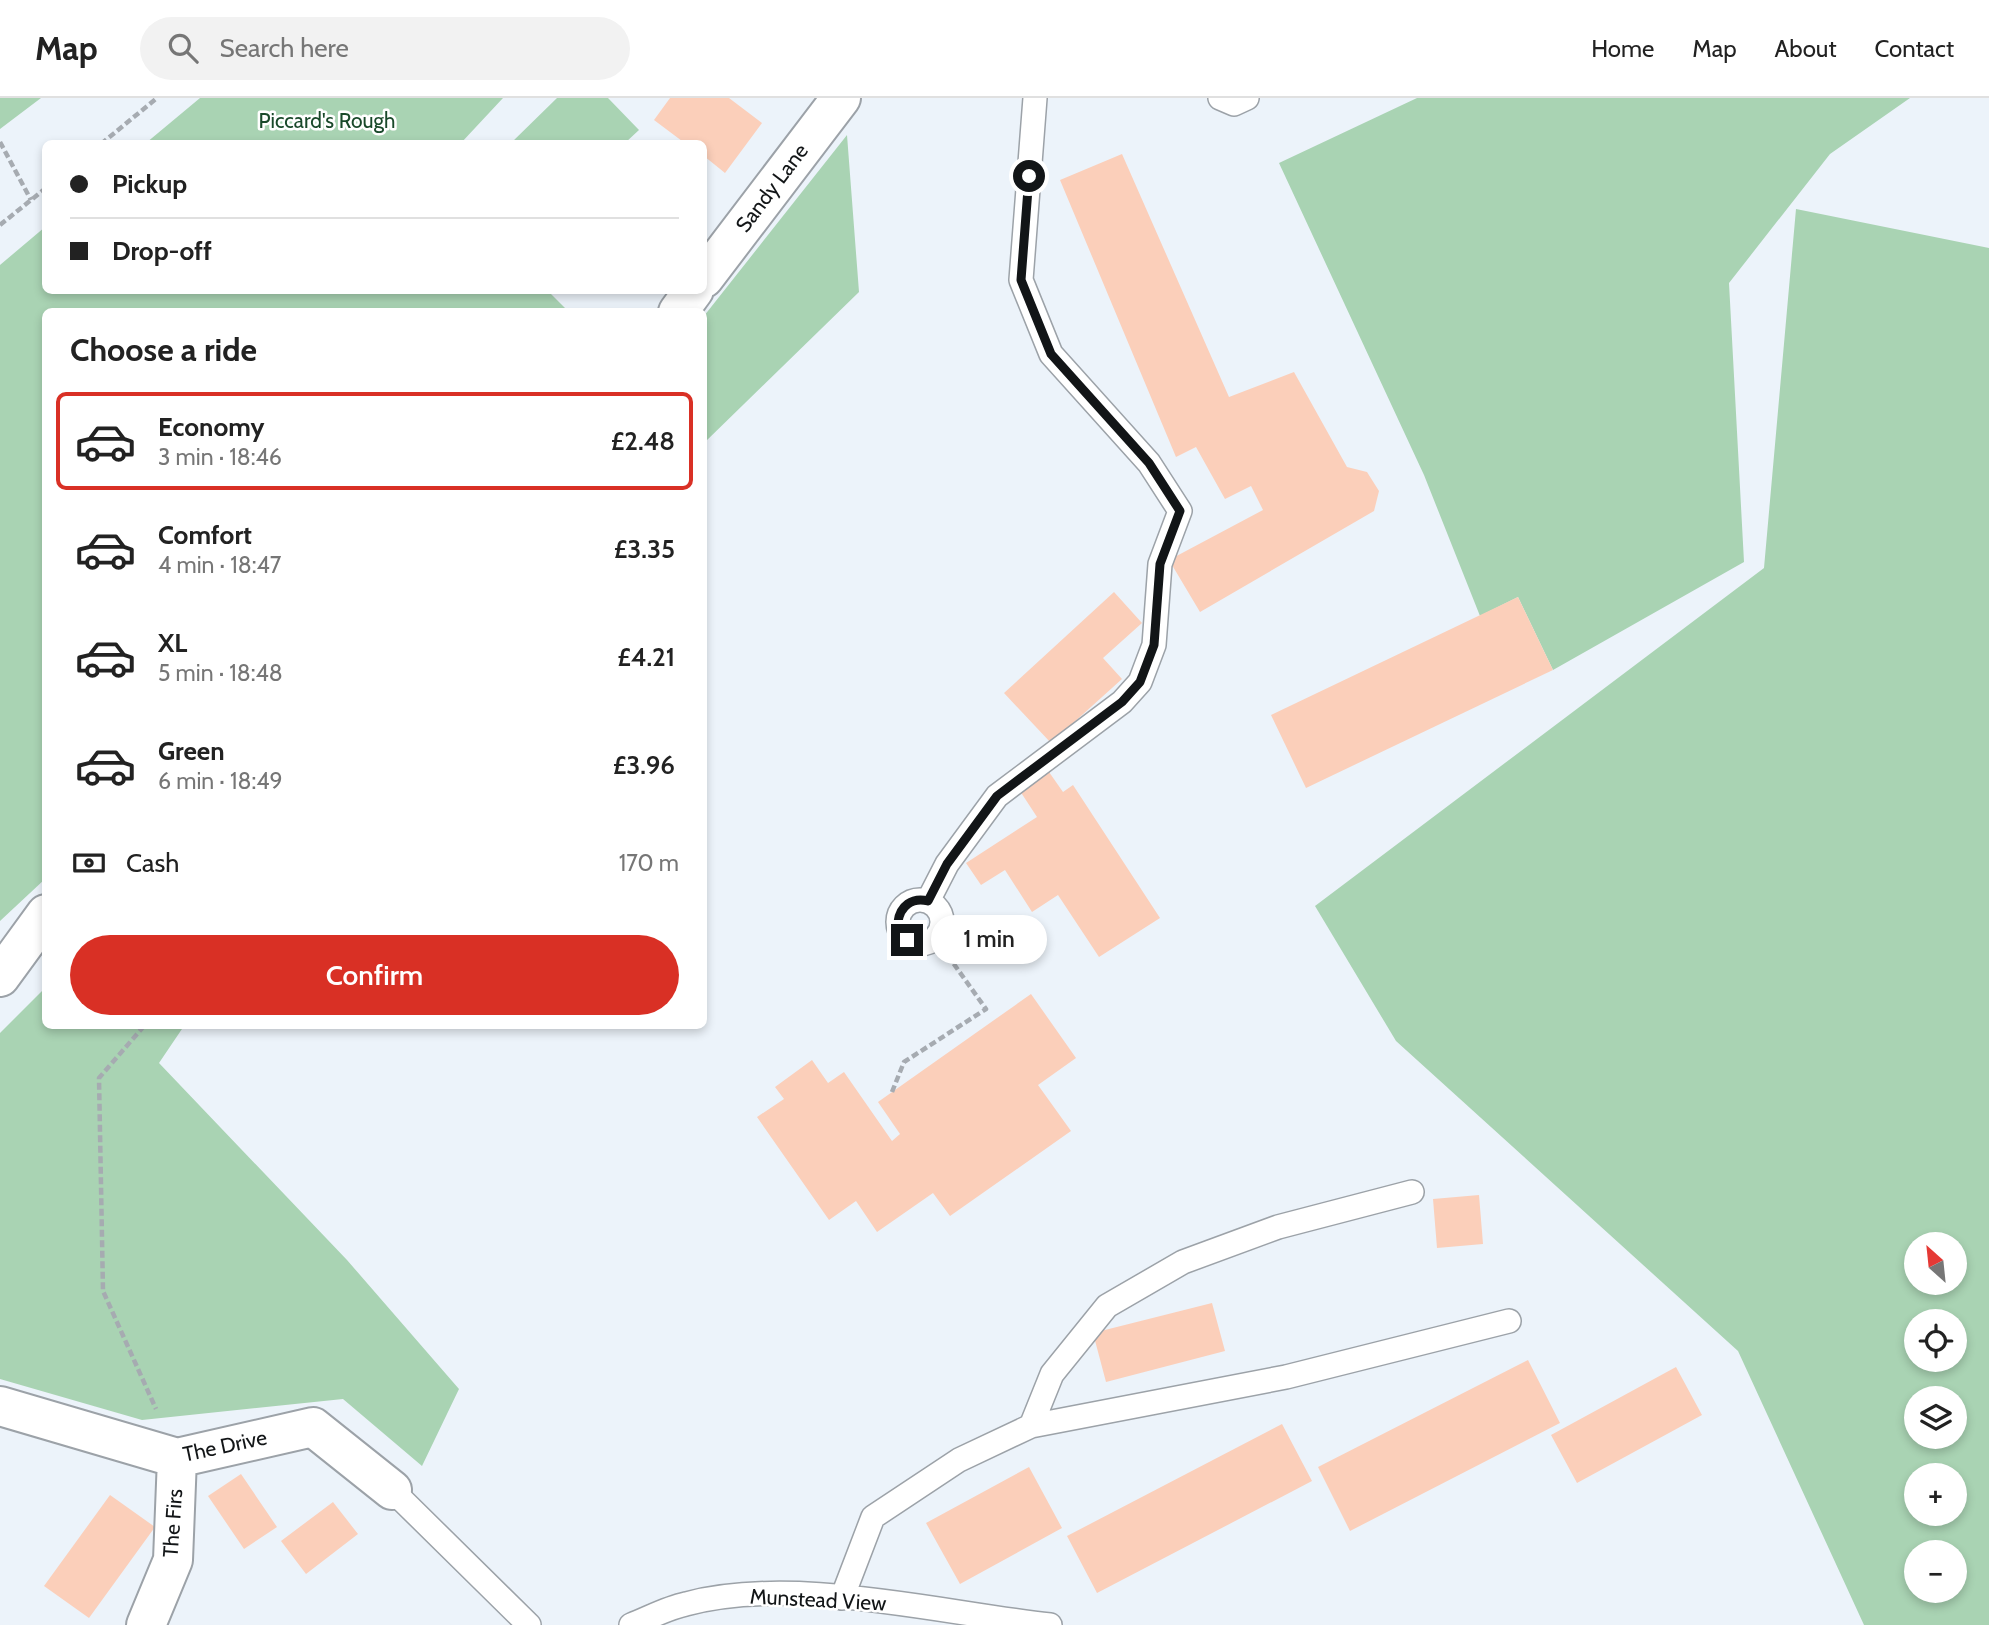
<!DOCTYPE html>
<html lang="en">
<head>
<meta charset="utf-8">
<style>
  body { margin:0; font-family:Cabin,sans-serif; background:#f2f2f2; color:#222; height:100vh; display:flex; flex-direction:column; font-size:26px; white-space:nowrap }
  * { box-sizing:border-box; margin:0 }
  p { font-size:23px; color:#767676 }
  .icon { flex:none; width:38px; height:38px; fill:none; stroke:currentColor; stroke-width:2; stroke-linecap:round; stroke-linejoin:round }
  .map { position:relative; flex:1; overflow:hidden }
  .sheet { position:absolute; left:42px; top:210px; width:665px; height:721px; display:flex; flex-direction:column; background:#fff; border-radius:10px; box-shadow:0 4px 10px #0003 }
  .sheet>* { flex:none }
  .hud { position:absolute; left:42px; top:42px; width:665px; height:154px; border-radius:10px; box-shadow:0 4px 10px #0003; display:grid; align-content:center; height:154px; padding:0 28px; background:#fff }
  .needle { width:46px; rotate:333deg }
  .controls { position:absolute; left:1904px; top:1134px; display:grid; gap:14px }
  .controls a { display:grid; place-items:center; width:63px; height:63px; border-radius:50%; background:#fff; box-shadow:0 4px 10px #0003; font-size:35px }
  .end { position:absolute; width:32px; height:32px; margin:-16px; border:9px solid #121517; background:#fff; box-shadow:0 0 0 4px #fff }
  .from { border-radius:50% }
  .bubble { position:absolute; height:49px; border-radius:24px; background:#fff; box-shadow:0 4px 10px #0003; font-size:23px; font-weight:600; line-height:49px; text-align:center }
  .hud b { display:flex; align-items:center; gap:24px; height:66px; font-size:26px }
  .hud b+b { border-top:2px solid #e0e0e0 }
  .hud i { width:18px; height:18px; background:#222 }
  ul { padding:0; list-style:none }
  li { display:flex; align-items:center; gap:21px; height:98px; margin:0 14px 10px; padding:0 14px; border:4px solid transparent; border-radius:10px }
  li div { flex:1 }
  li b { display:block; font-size:26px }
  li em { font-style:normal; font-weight:600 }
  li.selected { border-color:#d93025 }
  li>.icon { width:63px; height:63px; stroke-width:1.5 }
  h2 { padding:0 28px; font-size:32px; line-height:84px }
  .pay { display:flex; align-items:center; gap:18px; height:77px; padding:0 28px; font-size:26px }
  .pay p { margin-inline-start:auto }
  .action { display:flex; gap:14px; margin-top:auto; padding:14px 28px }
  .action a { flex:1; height:80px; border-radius:42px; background:#d93025; color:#fff; font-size:28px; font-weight:600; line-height:80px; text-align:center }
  header { display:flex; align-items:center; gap:42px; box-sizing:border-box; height:98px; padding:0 35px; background:#fff; border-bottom:2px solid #e0e0e0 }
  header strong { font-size:33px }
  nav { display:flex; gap:38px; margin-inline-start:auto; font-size:24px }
  .search { width:490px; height:63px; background:#f2f2f2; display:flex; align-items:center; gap:18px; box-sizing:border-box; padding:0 24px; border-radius:38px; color:#767676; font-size:26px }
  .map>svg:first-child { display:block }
</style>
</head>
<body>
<header>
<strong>Map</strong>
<div class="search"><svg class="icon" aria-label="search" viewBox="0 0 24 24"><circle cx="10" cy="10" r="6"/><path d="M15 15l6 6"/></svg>Search here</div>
<nav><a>Home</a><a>Map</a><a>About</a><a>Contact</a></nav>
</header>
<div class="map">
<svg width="1989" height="1527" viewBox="0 0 1989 1527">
  <rect width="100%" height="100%" fill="#ecf3fa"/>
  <path fill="#a9d3b3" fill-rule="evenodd" d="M0,0H41L0,31Z
    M200,0H503L461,45H146Z
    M557,0H608L639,32L625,45H511Z
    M1417,0H1910L1830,56L1729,185L1744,464L1553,572L1518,499L1480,518L1424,377L1279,65Z
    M847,37L859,194L704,345V218Z
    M1796,111L1989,150V1527H1864L1738,1253L1396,943L1315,808L1764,470ZM1955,1146V1185H1916V1146ZM1955,1223V1262H1916V1223ZM1955,1300V1339H1916V1300ZM1955,1377V1416H1916V1377ZM1955,1454V1493H1916V1454Z
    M45,129L46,192H547L568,213L46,214L45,781L0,823V167Z
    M45,890L46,928H184L159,965L347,1162L459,1291L422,1368L343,1301L142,1322L0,1281V935Z"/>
  <path fill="#fbcfba" d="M670,0H729L762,25L725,75L704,58V46H686L654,22Z
    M1122,56L1229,299L1294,274L1347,369L1367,374L1379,393L1374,413L1200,514L1169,462L1263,412L1251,388L1225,401L1196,349L1176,359L1060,82Z
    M1114,494L1142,525L1103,560L1122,581L1051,645L1004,595Z
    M1518,499L1553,572L1306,690L1271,617Z
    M1049,674L1063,694L1073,687L1160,820L1099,859L1058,797L1032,814L1005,772L981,787L966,765L1037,719L1020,693Z
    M1031,896L1076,960L1038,987L1071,1033L950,1118L933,1095L877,1134L856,1103L829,1122L757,1019L784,1001L775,989L812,962L828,985L844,974L892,1043L900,1036L878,1004Z
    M1479,1097L1483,1146L1437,1150L1433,1101Z
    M1212,1205L1225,1253L1106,1284L1093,1235Z
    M1528,1262L1560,1325L1350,1433L1318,1369Z
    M1676,1269L1702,1317L1577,1385L1551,1337Z
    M1282,1326L1312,1383L1097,1495L1067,1438Z
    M1029,1369L1062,1430L960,1486L926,1425Z
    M241,1376L277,1429L244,1451L208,1398Z
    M110,1397L155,1429L89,1520L44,1488Z
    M333,1404L358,1436L306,1476L281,1443Z"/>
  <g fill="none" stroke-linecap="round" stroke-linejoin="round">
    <g stroke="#9ca2a8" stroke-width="26">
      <path id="lane" d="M1220,0L1234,6L1247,0
        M898 824a22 22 0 1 1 44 0a22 22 0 1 1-44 0Z
        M928,803L947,766L997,698L1122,604L1140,584L1154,547L1160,466L1180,413L1149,365L1051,256L1021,182L1035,0
        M1031,1328L1052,1276L1107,1208L1183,1164L1278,1129L1412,1094
        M392,1392L529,1527
        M842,1500L873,1419L959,1362L1031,1328L1286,1279L1509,1223
        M631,1527C649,1520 667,1510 686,1506C794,1477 940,1515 1050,1527"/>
    </g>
    <g stroke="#9ca2a8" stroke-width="42">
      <path id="street" d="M704,180L841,0
        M678,214L694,192
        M0,879L46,816
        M0,1308L177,1360L313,1329L392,1392
        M146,1527L173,1462L177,1360"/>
    </g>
    <path stroke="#a6abb1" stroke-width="4.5" stroke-dasharray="7 3.5" stroke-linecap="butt" d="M0,44L31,102
      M101,46L157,0
      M0,127L46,90
      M144,928L99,980L103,1193L156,1311
      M892,994L904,964L986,911L936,841"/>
    <use href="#lane" stroke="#fff" stroke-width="23"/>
    <use href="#street" stroke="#fff" stroke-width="38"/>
  </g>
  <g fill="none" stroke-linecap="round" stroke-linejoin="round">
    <path stroke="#121517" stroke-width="9" d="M907,842L898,824C900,808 912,799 928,803L947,766L997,698L1122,604L1140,584L1154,547L1160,466L1180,413L1149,365L1051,256L1021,182L1029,78"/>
  </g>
  <g text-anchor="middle" stroke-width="5" stroke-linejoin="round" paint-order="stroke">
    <g font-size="21" fill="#19492a" stroke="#fff">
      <text x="327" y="30">Piccard's Rough</text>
    </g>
    <g font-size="21" fill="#121517" stroke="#fff">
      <text transform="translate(772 90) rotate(-53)" y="7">Sandy Lane</text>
      <text transform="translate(225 1348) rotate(-12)" y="7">The Drive</text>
      <text transform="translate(173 1425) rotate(-86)" y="7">The Firs</text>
      <text transform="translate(818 1502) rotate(3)" y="7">Munstead View</text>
    </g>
  </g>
</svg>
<div class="controls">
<a><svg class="needle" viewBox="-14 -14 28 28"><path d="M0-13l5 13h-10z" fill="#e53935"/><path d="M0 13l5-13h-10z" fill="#767676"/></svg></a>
<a><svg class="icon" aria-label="locate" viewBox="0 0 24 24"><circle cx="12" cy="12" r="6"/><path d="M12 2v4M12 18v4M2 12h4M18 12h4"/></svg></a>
<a><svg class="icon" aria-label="layers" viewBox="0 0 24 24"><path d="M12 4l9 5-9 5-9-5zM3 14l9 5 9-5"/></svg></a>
<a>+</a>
<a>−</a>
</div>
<i class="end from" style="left:1029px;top:78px"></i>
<i class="end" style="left:907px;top:842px"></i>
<div class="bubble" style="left:931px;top:817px;width:116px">1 min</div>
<div class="hud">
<b><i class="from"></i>Pickup</b>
<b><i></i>Drop-off</b>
</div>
<section class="sheet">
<h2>Choose a ride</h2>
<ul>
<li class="selected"><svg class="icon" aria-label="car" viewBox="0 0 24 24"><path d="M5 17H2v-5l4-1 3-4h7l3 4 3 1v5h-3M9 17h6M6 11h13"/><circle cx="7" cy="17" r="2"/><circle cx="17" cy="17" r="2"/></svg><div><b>Economy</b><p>3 min · 18:46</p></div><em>£2.48</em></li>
<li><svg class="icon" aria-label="car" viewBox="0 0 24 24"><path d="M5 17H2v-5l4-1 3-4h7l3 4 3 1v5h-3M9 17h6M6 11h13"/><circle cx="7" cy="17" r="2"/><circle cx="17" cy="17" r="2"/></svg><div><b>Comfort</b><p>4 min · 18:47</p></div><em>£3.35</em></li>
<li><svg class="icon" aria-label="car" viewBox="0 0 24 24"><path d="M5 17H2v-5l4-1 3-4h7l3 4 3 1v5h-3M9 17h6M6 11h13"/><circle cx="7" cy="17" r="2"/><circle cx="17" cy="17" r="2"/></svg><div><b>XL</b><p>5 min · 18:48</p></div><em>£4.21</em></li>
<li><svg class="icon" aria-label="car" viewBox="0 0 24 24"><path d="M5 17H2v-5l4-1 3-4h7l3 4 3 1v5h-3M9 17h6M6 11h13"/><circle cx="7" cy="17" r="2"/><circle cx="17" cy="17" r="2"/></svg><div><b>Green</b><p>6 min · 18:49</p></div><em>£3.96</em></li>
</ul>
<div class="pay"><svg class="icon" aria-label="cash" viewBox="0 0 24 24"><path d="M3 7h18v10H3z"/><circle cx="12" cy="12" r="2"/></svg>Cash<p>170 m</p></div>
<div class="action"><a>Confirm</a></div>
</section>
</div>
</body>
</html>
